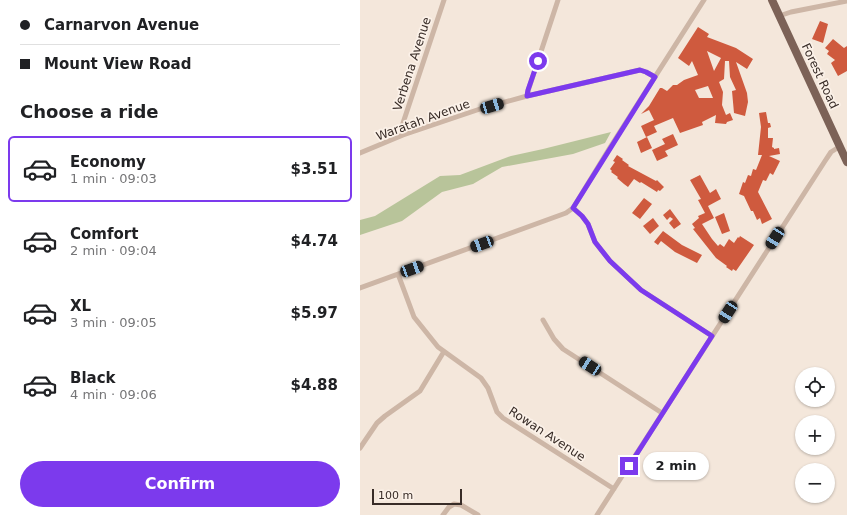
<!DOCTYPE html>
<html lang="en">
<head>
<meta charset="utf-8">
<style>
  body { margin:0; font-family:"DejaVu Sans",sans-serif; background:#f2f2f2; color:#202124; height:100vh; display:flex; flex-direction:column; font-size:15px; white-space:nowrap }
  * { box-sizing:border-box; margin:0 }
  p { font-size:13px; color:#757577 }
  .icon { flex:none; width:22px; height:22px; fill:none; stroke:currentColor; stroke-width:2; stroke-linecap:round; stroke-linejoin:round }
  .map { position:relative; flex:1; overflow:hidden }
  .sheet { display:flex; flex-direction:column; background:#fff; width:360px }
  .sheet>* { flex:none }
  .hud { display:grid; align-content:center; height:88px; padding:0 20px; background:#fff }
  .tools { position:absolute; left:435px; top:367px; display:grid; gap:8px }
  .tools a { display:grid; place-items:center; width:40px; height:40px; border-radius:50%; background:#fff; box-shadow:0 1px 3px #0004; font-size:20px }
  .scale { position:absolute; left:12px; bottom:10px; width:90px; box-sizing:border-box; padding-left:4px; border:2px solid #382c27; border-top:0; font-size:11px; line-height:14px; white-space:nowrap; color:#382c27; -webkit-text-stroke:3px #fbf1e8; paint-order:stroke }
  .end { position:absolute; width:18px; height:18px; margin:-9px; border:5px solid #7c3aed; background:#fff; box-shadow:0 0 0 2px #fff }
  .from { border-radius:50% }
  .bubble { position:absolute; height:28px; border-radius:14px; background:#fff; box-shadow:0 1px 3px #0004; font-size:13px; font-weight:600; line-height:28px; text-align:center }
  .car { position:absolute; width:12px; height:24px; margin:-12px -6px; border-radius:5px; box-shadow:0 0 3px 1px #0007; background:linear-gradient(#222 24%,#8ab4d8 0 40%,#222 0 76%,#8ab4d8 0 86%,#222 0) }
  .hud b { display:flex; align-items:center; gap:14px; height:38px; font-size:15px }
  .hud b+b { border-top:1px solid #e0e0e0 }
  .hud i { width:10px; height:10px; background:#202124 }
  ul { padding:0; list-style:none }
  li { display:flex; align-items:center; gap:12px; height:66px; margin:0 8px 6px; padding:0 12px; border:2px solid transparent; border-radius:6px }
  li div { flex:1 }
  li b { display:block; font-size:15px }
  li em { font-style:normal; font-weight:600 }
  li.current { border-color:#7c3aed }
  li>.icon { width:36px; height:36px; stroke-width:1.5 }
  h2 { padding:0 20px; font-size:18px; line-height:48px }
  .primary-button { display:flex; gap:8px; margin-top:auto; padding:8px 20px }
  .primary-button a { flex:1; height:46px; border-radius:24px; background:#7c3aed; color:#fff; font-size:16px; font-weight:600; line-height:46px; text-align:center }
  main { display:flex; flex:1; min-height:0 }
  .map>svg:first-child { display:block }
</style>
</head>
<body>
<main>
<section class="sheet">
<div class="hud">
<b><i class="from"></i>Carnarvon Avenue</b>
<b><i></i>Mount View Road</b>
</div>
<h2>Choose a ride</h2>
<ul>
<li class="current"><svg class="icon" aria-label="car" viewBox="0 0 24 24"><path d="M5 17H2v-5l4-1 3-4h7l3 4 3 1v5h-3M9 17h6M6 11h13"/><circle cx="7" cy="17" r="2"/><circle cx="17" cy="17" r="2"/></svg><div><b>Economy</b><p>1 min · 09:03</p></div><em>$3.51</em></li>
<li><svg class="icon" aria-label="car" viewBox="0 0 24 24"><path d="M5 17H2v-5l4-1 3-4h7l3 4 3 1v5h-3M9 17h6M6 11h13"/><circle cx="7" cy="17" r="2"/><circle cx="17" cy="17" r="2"/></svg><div><b>Comfort</b><p>2 min · 09:04</p></div><em>$4.74</em></li>
<li><svg class="icon" aria-label="car" viewBox="0 0 24 24"><path d="M5 17H2v-5l4-1 3-4h7l3 4 3 1v5h-3M9 17h6M6 11h13"/><circle cx="7" cy="17" r="2"/><circle cx="17" cy="17" r="2"/></svg><div><b>XL</b><p>3 min · 09:05</p></div><em>$5.97</em></li>
<li><svg class="icon" aria-label="car" viewBox="0 0 24 24"><path d="M5 17H2v-5l4-1 3-4h7l3 4 3 1v5h-3M9 17h6M6 11h13"/><circle cx="7" cy="17" r="2"/><circle cx="17" cy="17" r="2"/></svg><div><b>Black</b><p>4 min · 09:06</p></div><em>$4.88</em></li>
</ul>
<div class="primary-button"><a>Confirm</a></div>
</section>
<div class="map">
<svg width="487" height="515" viewBox="0 0 487 515">
  <rect width="100%" height="100%" fill="#f4e7db"/>
  <path fill="#b8c49a" d="M251,132L245,143L213,154L142,167L113,184L82,192L42,221L0,235V220L15,216L80,176L100,175L151,156L183,149Z"/>
  <path fill="#cf5a3e" fill-rule="evenodd" d="M460,21L468,24L463,43L452,39Z
    M338,27L349,34L347,37L376,48L393,59L387,69L376,62L387,93L388,102L385,116L374,113L372,91L376,90L370,77L369,61H365L364,79L359,82L363,92L362,105L366,115L370,113L373,120L367,122L366,124L355,123L356,115L342,122L343,125L320,133L313,118L294,126L297,132L286,137L281,126L294,120L289,110L281,114L289,106L300,88H302L307,91L313,85H317L324,80L338,75L332,61L329,66L318,58ZM347,51L361,58L354,71ZM348,86L353,98H339L335,90Z
    M473,39L484,48L487,46V71L478,76L471,63L475,60L467,54L469,51L465,48Z
    M406,112L408,123H410L411,127L408,128V138H413L412,147L414,148V149L419,148L420,154L409,156L420,161L413,175L410,173L406,181L403,180L398,192L412,219L402,224L400,218L397,220L393,211H391L384,196L379,194L383,182L385,183L388,175L391,176L393,169L396,170L402,155H398L401,127L399,113Z
    M313,134L318,145L305,151L308,156L297,161L292,150L305,144L302,139Z
    M287,137L292,148L281,153L277,142Z
    M257,155L263,159L262,160L269,165L268,166L296,181L297,180L304,187L300,191L298,190L297,192L281,182L280,183L274,179L268,187L264,184L257,178L258,177L251,172L252,171L250,169L255,162L253,161Z
    M340,175L350,193L356,189L361,199L348,206L354,218L342,224L352,239L358,246L360,244L364,247L369,239L374,243L378,237L379,238L380,236L394,245L376,271L373,269L372,271L366,267L367,266L356,258L333,229L335,228L332,224L339,218L338,216L345,213L338,200L341,199L330,180Z
    M284,198L292,204L280,219L272,213Z
    M310,209L321,224L314,229L309,223L313,219L310,217L307,220L303,215Z
    M364,213L370,231L362,234L355,217Z
    M293,218L299,226L290,234L283,226Z
    M303,231L322,245L342,255L337,263L315,252L301,241L298,245L294,242Z"/>
  <g fill="none" stroke-linecap="round" stroke-linejoin="round">
    <path stroke="#cdb6a6" stroke-width="5" d="M419,16L431,12L487,1
      M167,96L168,91L198,0
      M43,135L42,126L84,0
      M0,153L43,135L120,109L167,96L280,70L286,72L295,77
      M213,208L222,216L228,224L235,242L250,261L281,290L352,336
      M38,274L54,317L78,347L121,378L128,388L137,412L143,418L254,489
      M0,288L206,213L213,208L249,149L344,0
      M183,320L194,339L203,349L302,413
      M0,448L17,423L25,416L60,391L83,353
      M83,515L89,507L94,504L101,505L118,515
      M237,515L465,161L471,152L479,147"/>
    <path stroke="#7c6257" stroke-width="8" d="M412,0L487,162"/>
  </g>
  <g fill="none" stroke-linecap="round" stroke-linejoin="round">
    <path stroke="#7c3aed" stroke-width="5" d="M178,61L168,90L167,96L280,70L286,72L295,77L213,208L222,216L228,224L235,242L250,261L281,290L352,336L269,466"/>
  </g>
  <g text-anchor="middle" stroke-width="3.5" stroke-linejoin="round" paint-order="stroke">
    <g font-size="12" fill="#382c27" stroke="#fbf1e8">
      <text transform="translate(52 64) rotate(-72)" y="4">Verbena Avenue</text>
      <text transform="translate(460 76) rotate(65)" y="4">Forest Road</text>
      <text transform="translate(63 120) rotate(-20)" y="4">Waratah Avenue</text>
      <text transform="translate(187 434) rotate(33)" y="4">Rowan Avenue</text>
    </g>
  </g>
</svg>
<div class="tools">
<a><svg class="icon" aria-label="locate" viewBox="0 0 24 24"><circle cx="12" cy="12" r="6"/><path d="M12 2v4M12 18v4M2 12h4M18 12h4"/></svg></a>
<a>+</a>
<a>−</a>
</div>
<div class="scale">100 m</div>
<i class="end from" style="left:178px;top:61px"></i>
<i class="end" style="left:269px;top:466px"></i>
<div class="bubble" style="left:283px;top:452px;width:66px">2 min</div>
<i class="car" style="left:132px;top:106px;rotate:74deg"></i>
<i class="car" style="left:415px;top:238px;rotate:213deg"></i>
<i class="car" style="left:122px;top:244px;rotate:250deg"></i>
<i class="car" style="left:52px;top:269px;rotate:70deg"></i>
<i class="car" style="left:368px;top:312px;rotate:213deg"></i>
<i class="car" style="left:230px;top:366px;rotate:303deg"></i>
</div>
</main>
</body>
</html>
